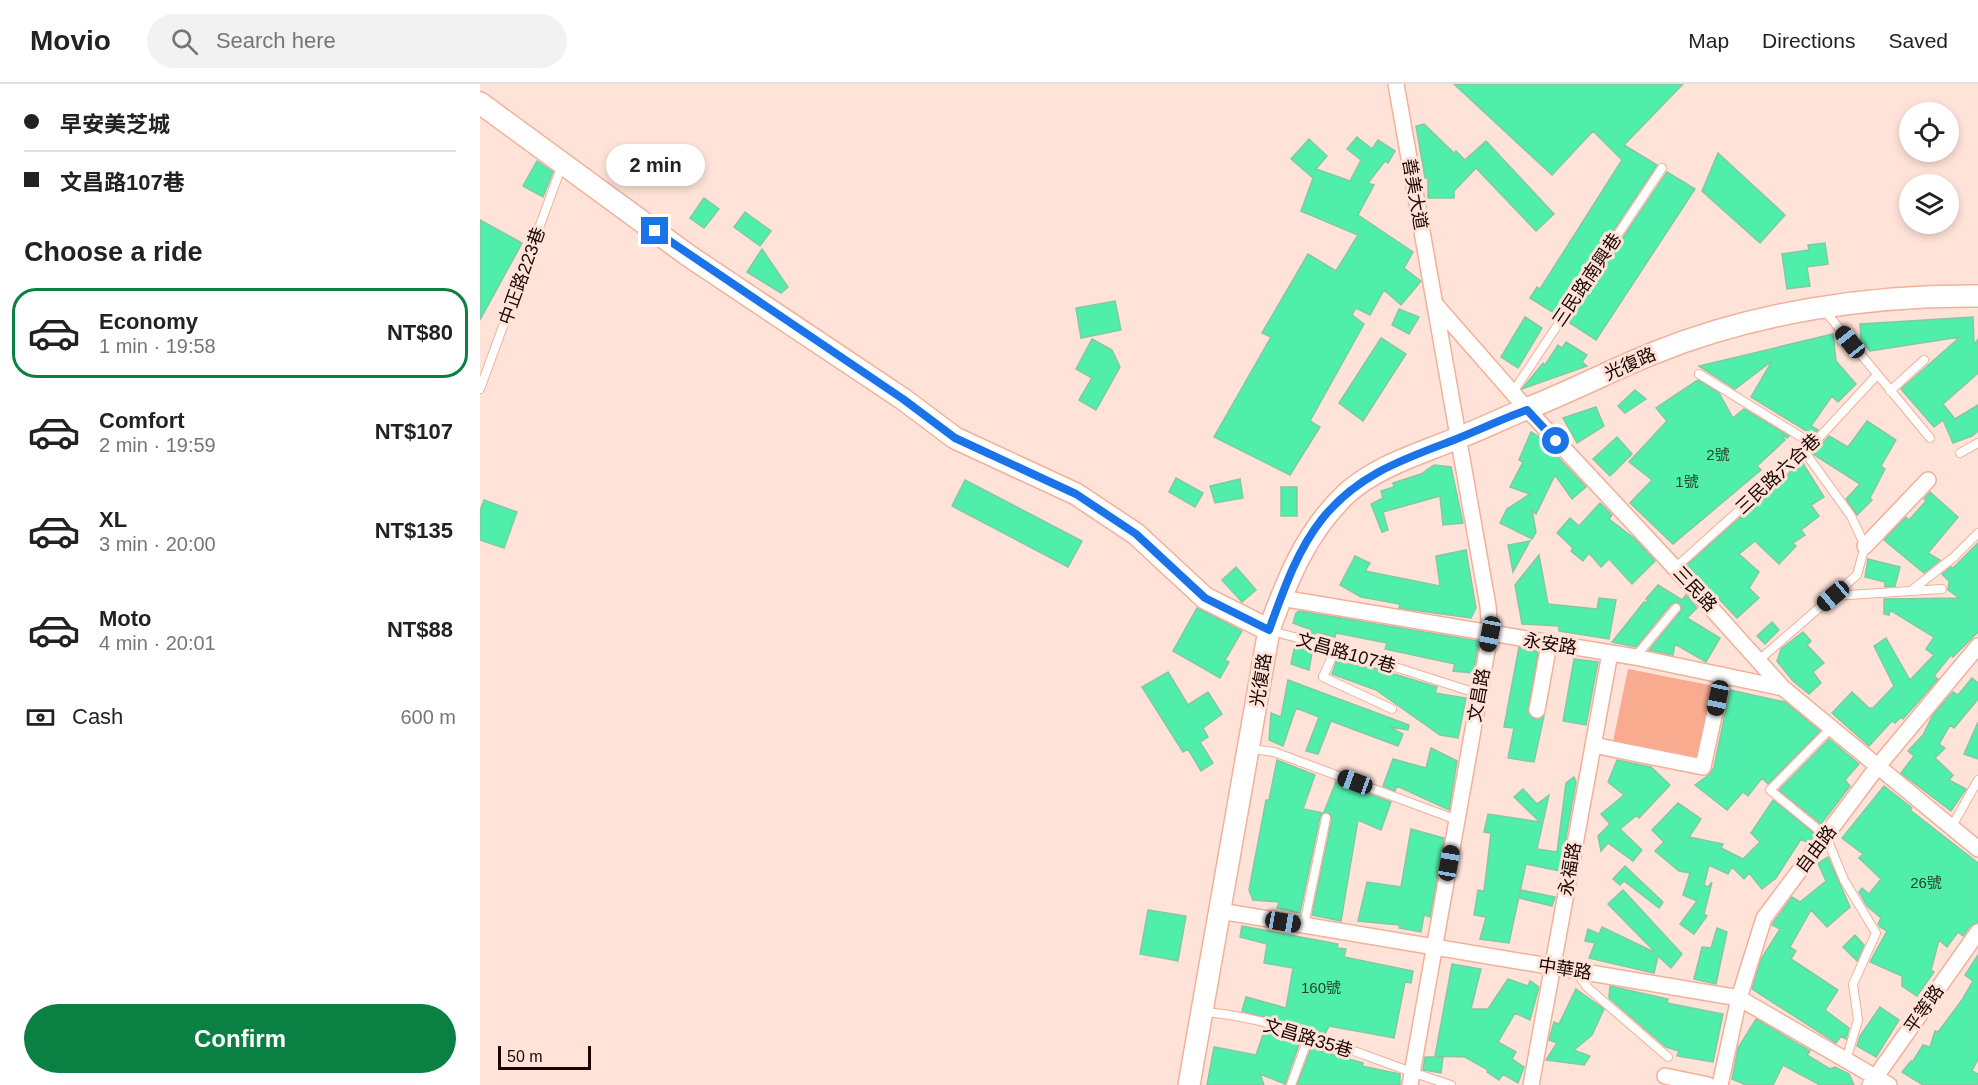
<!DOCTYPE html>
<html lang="en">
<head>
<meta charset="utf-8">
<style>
  body { margin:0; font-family:Arial,"Noto Sans TC",sans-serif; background:#f2f2f2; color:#222; height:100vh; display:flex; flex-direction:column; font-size:22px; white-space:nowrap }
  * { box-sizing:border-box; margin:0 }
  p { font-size:20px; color:#767676 }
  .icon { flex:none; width:33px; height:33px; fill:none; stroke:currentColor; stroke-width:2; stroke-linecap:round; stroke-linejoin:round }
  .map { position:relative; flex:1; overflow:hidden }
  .panel { display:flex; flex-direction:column; background:#fff; width:480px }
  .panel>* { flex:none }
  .banner { display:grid; align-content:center; height:132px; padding:0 24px; background:#fff }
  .fabs { position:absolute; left:1419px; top:18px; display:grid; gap:12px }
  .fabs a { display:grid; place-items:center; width:60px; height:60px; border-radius:50%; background:#fff; box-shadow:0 3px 9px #0003; font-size:30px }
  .scale { position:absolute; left:18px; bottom:15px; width:93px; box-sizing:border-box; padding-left:6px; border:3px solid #1b0601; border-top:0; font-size:16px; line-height:21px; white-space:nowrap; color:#1b0601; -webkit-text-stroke:4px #ffe3d9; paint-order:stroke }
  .end { position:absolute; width:27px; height:27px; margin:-14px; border:8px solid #1a73e8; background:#fff; box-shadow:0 0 0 3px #fff }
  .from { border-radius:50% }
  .bubble { position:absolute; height:42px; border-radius:21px; background:#fff; box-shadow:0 3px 9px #0003; font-size:20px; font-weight:700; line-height:42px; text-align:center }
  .car { position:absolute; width:18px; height:36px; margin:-18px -9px; border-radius:8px; box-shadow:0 0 4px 2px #0007; background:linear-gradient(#222 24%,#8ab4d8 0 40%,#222 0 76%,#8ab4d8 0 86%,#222 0) }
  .banner b { display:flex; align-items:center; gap:21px; height:57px; font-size:22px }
  .banner b+b { border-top:2px solid #e0e0e0 }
  .banner i { width:15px; height:15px; background:#222 }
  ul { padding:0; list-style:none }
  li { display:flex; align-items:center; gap:18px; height:90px; margin:0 12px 9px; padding:0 12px; border:3px solid transparent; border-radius:24px }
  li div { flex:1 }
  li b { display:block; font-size:22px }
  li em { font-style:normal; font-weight:700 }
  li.on { border-color:#0b8043 }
  li>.icon { width:54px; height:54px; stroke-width:1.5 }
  h2 { padding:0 24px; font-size:27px; line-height:72px }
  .pay { display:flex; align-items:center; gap:15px; height:66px; padding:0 24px; font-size:22px }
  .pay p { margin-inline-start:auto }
  .cta { display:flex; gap:12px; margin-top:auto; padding:12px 24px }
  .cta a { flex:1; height:69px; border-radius:36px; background:#0b8043; color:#fff; font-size:24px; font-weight:700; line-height:69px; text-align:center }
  header { display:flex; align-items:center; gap:36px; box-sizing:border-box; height:84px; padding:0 30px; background:#fff; border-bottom:2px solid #e0e0e0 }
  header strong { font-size:28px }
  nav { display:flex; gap:33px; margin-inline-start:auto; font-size:21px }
  .search { width:420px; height:54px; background:#f2f2f2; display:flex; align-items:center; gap:15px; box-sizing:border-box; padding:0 21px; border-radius:33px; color:#767676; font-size:22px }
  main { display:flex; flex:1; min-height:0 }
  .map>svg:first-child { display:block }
</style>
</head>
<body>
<header>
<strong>Movio</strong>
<div class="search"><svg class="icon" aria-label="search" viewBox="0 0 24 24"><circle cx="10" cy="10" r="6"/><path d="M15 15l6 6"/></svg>Search here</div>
<nav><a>Map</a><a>Directions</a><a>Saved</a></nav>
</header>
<main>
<section class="panel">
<div class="banner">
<b><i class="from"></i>早安美芝城</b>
<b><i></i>文昌路107巷</b>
</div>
<h2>Choose a ride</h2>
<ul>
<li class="on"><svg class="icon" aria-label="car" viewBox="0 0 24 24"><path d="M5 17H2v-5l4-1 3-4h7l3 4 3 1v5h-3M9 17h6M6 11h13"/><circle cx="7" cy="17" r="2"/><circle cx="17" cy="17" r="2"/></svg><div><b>Economy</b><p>1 min · 19:58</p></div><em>NT$80</em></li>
<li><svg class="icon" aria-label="car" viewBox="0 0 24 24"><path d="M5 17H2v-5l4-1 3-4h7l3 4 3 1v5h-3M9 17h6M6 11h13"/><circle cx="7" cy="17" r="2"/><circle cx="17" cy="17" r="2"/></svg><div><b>Comfort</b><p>2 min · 19:59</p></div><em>NT$107</em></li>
<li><svg class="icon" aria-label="car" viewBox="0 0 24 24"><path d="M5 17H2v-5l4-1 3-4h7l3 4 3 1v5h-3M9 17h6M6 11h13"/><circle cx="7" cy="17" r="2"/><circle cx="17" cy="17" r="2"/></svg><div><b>XL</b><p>3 min · 20:00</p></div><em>NT$135</em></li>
<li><svg class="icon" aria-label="car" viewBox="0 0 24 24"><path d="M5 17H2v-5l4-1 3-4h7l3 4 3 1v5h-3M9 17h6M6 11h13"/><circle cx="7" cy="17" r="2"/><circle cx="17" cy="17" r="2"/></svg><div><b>Moto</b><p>4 min · 20:01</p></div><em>NT$88</em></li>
</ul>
<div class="pay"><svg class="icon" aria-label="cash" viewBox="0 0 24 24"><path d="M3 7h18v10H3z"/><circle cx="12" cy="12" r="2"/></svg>Cash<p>600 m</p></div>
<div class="cta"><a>Confirm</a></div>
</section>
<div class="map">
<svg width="1498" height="1001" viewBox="0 0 1498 1001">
  <rect width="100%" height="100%" fill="#ffe3d9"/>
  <path fill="#f8ab8f" d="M1148,585L1234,602L1219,679L1132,662Z"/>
  <path fill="#4feeaa" stroke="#84c7a4" stroke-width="1.5" d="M974,0H1203L1144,61L1177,81L1077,231L1050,214L1057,203L1060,205L1142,76L1113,47L1072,91Z
    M944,40L974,69L976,67L985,76L1006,57L1074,130L1056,147L996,84L974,107V114H948V94H945L936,42Z
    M877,53L892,65L898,56L915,67L908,79L905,77L888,99L894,101L878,131L933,168L924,184L941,197L921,221L904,206L890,231L876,224L872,231L884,240L830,337L840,343L810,391L734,353L791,253L782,249L828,170L856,187L878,151L821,127L833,94L811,75L829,55L847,72L836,85L870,97L881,76L867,65Z
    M1238,69L1305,131L1280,159L1222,107Z
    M57,77L73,88L63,113L43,102Z
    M1187,88L1215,105L1116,256L1087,237Z
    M224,114L239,125L224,144L210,134Z
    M265,128L291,147L280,162L254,143Z
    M0,136L42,159L0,236Z
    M1345,159L1348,180L1327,183L1330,202L1307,205L1302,170L1329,166L1328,161Z
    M282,165L308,203L301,209L267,188Z
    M635,217L641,246L601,254L596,224Z
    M919,225L939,233L929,250L912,241Z
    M1045,233L1062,244L1038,284L1021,273Z
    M1493,233L1494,261L1498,255V289L1463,320L1475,335L1498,321V347L1492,352L1473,359L1463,336L1454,343L1421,305L1480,253L1390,267L1381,257L1380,240Z
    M1353,250L1356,277L1376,300L1358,318L1352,312L1331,342L1338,346L1333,351L1271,313L1292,277L1255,305L1219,282Z
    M901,254L926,270L883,337L859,319Z
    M612,255L632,266L640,283L616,326L599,316L612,294L596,285Z
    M1086,258L1107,271L1102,278L1107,282L1042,305L1063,279L1065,281L1078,261L1082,264Z
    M1218,296L1239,309L1253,334L1264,325L1309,352L1307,354L1301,350L1305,356L1277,382L1281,386L1193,460L1150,419L1172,396L1149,378L1187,337L1176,324Z
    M1155,306L1166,315L1145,329L1138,322Z
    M1116,323L1124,342L1097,359L1083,334Z
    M1387,337L1416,356L1401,382L1405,385L1390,414L1392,416L1377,431L1366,415L1380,400L1333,370L1349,352L1368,363Z
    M1051,348L1058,352L1106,403L1092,415L1075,391L1056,430L1052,426L1056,448L1052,455L1020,439L1027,425L1050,410L1030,403L1043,378L1039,376Z
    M1137,353L1152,370L1130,392L1113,375Z
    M1322,378L1344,413L1331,421L1339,432L1321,446L1325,451L1313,459L1316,462L1299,480L1275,457L1259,470L1279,488L1269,504L1279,514L1257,534L1207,481Z
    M954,381L971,383L983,439L963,441L960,412L903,428L908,446L902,448L891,420L903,414L901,407L914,403L913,399L941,390Z
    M696,394L723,409L715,423L689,408Z
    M760,395L763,414L735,419L730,402Z
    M485,396L602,457L588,483L472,422Z
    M801,403H817V432H801Z
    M1450,408L1478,433L1448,469L1460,476L1444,489L1404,456L1426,433L1429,436L1446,417L1444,415Z
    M4,416L37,428L24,464L0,456V427Z
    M1120,419L1132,431L1129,435L1155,455L1175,477L1152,500L1129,475L1121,483L1109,469L1103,477L1091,467L1093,464L1077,449L1090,434L1099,442Z
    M1050,457L1033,488L1028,461Z
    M1498,459V548L1473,573L1471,571L1454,592L1458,595L1423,635L1421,633L1415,639L1412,637L1389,662L1352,629L1372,608L1389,624H1393L1414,602L1394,562L1406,554L1430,596L1454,571L1446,565L1454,553L1410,526L1409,531L1404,530V515L1479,514L1468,506L1469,497L1462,490L1471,483L1473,484Z
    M986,466L996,524L991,534L919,524L920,520L881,513L860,501L875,472L890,479L885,487L960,502L956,472Z
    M1059,471L1068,520L1117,525L1119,514L1136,516L1129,555L1079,547V542L1042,540L1035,501Z
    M1388,475L1420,483L1415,502L1405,503V498L1385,493Z
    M756,483L776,506L762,518L742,496Z
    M1178,501L1202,516L1206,511L1217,524L1207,534L1240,554L1226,578L1195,560L1193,571L1169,566L1201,527L1202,523L1198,518L1191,520L1156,563L1132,558L1164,518H1169L1166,515Z
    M717,524L762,547L745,576L749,578L740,594L693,567Z
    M819,527L999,557L993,589L973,587L975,580L905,565L907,559L856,549L855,553L836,548L835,552L828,550L832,546L813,539L816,529Z
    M1292,538L1299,546L1285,560L1277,552Z
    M1323,548L1331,557L1327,561L1344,579L1333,588L1341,599L1329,610L1313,597L1297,577L1301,565Z
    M818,560L833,564L829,586L811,580L814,565Z
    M1039,563L1058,567L1048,629L1055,635L1064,632L1054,678L1028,674L1034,644L1024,643Z
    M858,573L957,603L955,609L986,614L978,654L960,651L896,606L852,590Z
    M1094,575L1118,578L1106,641L1083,637Z
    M688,588L708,621L728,608L742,630L723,644L728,653L720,658L733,679L721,687L708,665L703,668L662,603Z
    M1492,594L1498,599V615L1474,644L1470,641L1459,660L1465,664L1455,674L1473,691L1469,696L1486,705L1471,727L1421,689L1434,672L1428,667L1443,651L1453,631L1473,608L1478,611Z
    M808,596L929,641L928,646L909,643L923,650L918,662L851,637L838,670L826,667L839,633L816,624L803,662L789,656L791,629L801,633Z
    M1250,606L1305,618L1340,647L1288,700L1282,694L1268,712L1263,708L1247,726L1215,701L1230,690L1234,683Z
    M1498,638V675L1484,670Z
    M1349,655L1379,680L1365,696L1370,702L1341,740L1299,706Z
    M951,664L977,677L969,726L917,702L915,707L903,702L913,675L946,684Z
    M797,676L835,691L823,725L843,729L840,733L820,829L797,824L799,818L773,816L769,806L786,716H789Z
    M1137,676L1171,683L1190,701L1159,734L1157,731L1140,745L1162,766L1153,777L1128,759L1121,767L1118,752L1130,740L1121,730L1144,711L1128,698Z
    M1094,693L1096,698L1080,787L1046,780L1029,859L1000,855L1006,833L994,831L998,806L1004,807L1011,749L1004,748L1008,730L1060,738L1034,713L1043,705L1057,720L1069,711L1057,765L1077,768L1086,699Z
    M856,698L911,718L901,746L878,736L861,837L832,831L852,735L849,729L844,728Z
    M1404,702L1432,724L1430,726L1498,779V838L1490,842L1483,852L1478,848L1467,863L1459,856L1451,886L1454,888L1437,912L1422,902V892L1390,878L1407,847L1400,843L1398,840L1401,834L1387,822L1379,808L1382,804L1389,810L1401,795L1379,774L1383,770L1362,754Z
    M1293,716L1335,750L1328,759L1321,755L1296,794L1282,805L1269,789L1264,795L1252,783L1248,790L1229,781L1224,801L1228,803L1232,798L1224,830L1227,832L1214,850L1200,840L1217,817L1203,811L1210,789L1199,787L1175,767L1184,758L1172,746L1198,719L1221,735L1209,753L1243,760L1241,764L1263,775L1280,758L1271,749Z
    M931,745L964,754L950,833L944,831L941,848L919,844L920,841L878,837L887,798L921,803Z
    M1348,773L1370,823L1347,843L1331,826L1310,863L1316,867L1311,875L1358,906L1345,926L1369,944L1366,955L1361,952L1356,959L1272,905L1281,875L1300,845L1292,841L1293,839L1312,813L1320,818L1346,797L1338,779Z
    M1145,782L1183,818L1179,824L1144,797L1140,801L1133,795Z
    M1041,806L1075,813L1072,822L1039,814Z
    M1143,806L1202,870L1191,884L1178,872L1174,889L1109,874L1115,859L1105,857L1108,845L1119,850L1122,843L1176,869L1128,820Z
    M668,826L706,832L698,877L660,870Z
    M762,842L858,860L857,864L866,865L864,873L933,887L931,899L925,898L914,954L849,942L845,950L762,927L766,913L806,924L813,884L784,879L787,860L760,853Z
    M1237,844L1247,848L1236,900L1214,895L1222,863L1231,864Z
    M1375,851L1384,861L1377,877L1363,863Z
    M1498,871V975L1492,987L1498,990V1001H1443L1422,988L1431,977H1433L1443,961L1450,963L1455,947L1458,948L1482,916L1493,897L1485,891Z
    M972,880L1001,885L991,925H1008L1028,895L1048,902L1050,897L1059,903L1050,936L1035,929L1018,958L1036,968L1032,975L1044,983L1038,999L1023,990L1019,996L1007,988L1008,986L985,973L955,972Z
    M1130,902L1188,915L1187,919L1243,930L1233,978L1197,972L1199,967L1186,963L1129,914Z
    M1096,905L1124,925L1112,951L1094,966L1110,972L1104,981L1066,976L1077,959L1069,956L1074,938L1079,940Z
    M1400,923L1419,936L1396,973L1377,962L1380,952Z
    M1276,935L1330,967L1327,971L1350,985L1355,983L1369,990L1374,1001H1340L1303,981L1293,1001H1266L1252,995L1258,964Z
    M785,945L821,955L805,1000L780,990L784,1001H727L734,963L776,971Z
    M833,959L839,961L837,966L883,979L882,982L920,990V1001H817Z
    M945,973H963L961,989L943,986Z"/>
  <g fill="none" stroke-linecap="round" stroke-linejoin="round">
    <g stroke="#f2b098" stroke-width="10">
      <path id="lane" d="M1344,226L1450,354
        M1219,290L1323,354L1335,358
        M0,305L82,81
        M1410,307L1444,276
        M1033,308L1182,84
        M1480,369L1498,359
        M1195,484L1335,358L1397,291
        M1432,506L1474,473L1498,449
        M1353,512L1462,505
        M791,547L856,564L999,610
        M856,564L843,593L912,625
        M1155,573L1196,524
        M1279,576L1377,491L1385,462L1371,432L1324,367
        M1351,644L1290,706L1346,752L1364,796L1396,849L1373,900L1378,936L1366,976
        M771,665L794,668L977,736
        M1471,744L1498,696
        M824,841L846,734
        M1096,888L1108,904L1188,973
        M723,928C803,933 894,978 971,1001
        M811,1001L829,952"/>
    </g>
    <g stroke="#f2b098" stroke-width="18">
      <path id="street" d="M916,0L1008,522L1010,550L930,1001
        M955,220L1047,325L1195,484L1303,604L1498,765
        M1385,462L1448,396
        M801,514L1155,573L1303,604
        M1057,626L1069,560
        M1113,661L1223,683L1243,591
        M740,827L1259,914L1409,1001
        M1185,992L1228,1001
        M1051,1001L1130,569
        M1240,1001L1259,914L1284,834L1398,682L1498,562
        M1390,1001L1498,848"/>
    </g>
    <g stroke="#f2b098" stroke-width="24">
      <path id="secondary" d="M0,19L209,172L423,315L475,354L596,410L656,450L725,514L789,546
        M709,1001L789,546C807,496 826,448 866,410C897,382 937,371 975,355C997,347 1019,336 1041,327C1086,310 1129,287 1174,269C1275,228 1390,211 1498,212"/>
    </g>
    <use href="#lane" stroke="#fff" stroke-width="8"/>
    <use href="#street" stroke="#fff" stroke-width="15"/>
    <use href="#secondary" stroke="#fff" stroke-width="21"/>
  </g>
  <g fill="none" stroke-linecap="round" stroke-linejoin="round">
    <path stroke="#1a73e8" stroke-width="8" d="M175,147L423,315L475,354L596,410L656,450L725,514L789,546C803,508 816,468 842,435C878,390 924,375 974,356C999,346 1022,335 1047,326L1076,357"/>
  </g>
  <g text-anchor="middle" stroke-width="6" stroke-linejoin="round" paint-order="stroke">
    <g font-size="15" fill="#28402b">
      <text x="1238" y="376">2號</text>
      <text x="1207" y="403">1號</text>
      <text x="1446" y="804">26號</text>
      <text x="841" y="909">160號</text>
    </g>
    <g font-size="18" fill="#1b0601" stroke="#ffe3d9">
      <text transform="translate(935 110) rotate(80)" y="6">善美大道</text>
      <text transform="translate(42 192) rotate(-70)" y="6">中正路223巷</text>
      <text transform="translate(1107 196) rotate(-56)" y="6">三民路南興巷</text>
      <text transform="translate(1150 280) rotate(-24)" y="6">光復路</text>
      <text transform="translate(1298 390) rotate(-43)" y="6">三民路六合巷</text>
      <text transform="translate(1215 505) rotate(47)" y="6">三民路</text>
      <text transform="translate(1070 560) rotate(9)" y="6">永安路</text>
      <text transform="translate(866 569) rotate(16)" y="6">文昌路107巷</text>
      <text transform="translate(781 596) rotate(-81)" y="6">光復路</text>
      <text transform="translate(999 611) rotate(-80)" y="6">文昌路</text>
      <text transform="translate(1336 765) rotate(-53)" y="6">自由路</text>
      <text transform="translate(1090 785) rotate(-80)" y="6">永福路</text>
      <text transform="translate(1085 885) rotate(9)" y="6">中華路</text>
      <text transform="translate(1444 925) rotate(-55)" y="6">平等路</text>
      <text transform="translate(828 954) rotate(17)" y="6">文昌路35巷</text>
    </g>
  </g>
</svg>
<div class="fabs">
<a><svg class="icon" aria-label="locate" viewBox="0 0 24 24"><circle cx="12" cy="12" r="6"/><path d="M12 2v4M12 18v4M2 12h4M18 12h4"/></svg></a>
<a><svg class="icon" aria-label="layers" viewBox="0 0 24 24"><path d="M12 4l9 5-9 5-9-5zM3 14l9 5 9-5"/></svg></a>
</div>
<div class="scale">50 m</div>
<i class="end from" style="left:1076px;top:357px"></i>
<i class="end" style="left:175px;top:147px"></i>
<div class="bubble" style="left:126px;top:60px;width:99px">2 min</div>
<i class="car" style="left:1370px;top:258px;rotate:321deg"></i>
<i class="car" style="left:1353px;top:512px;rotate:230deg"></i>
<i class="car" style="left:1010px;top:550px;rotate:191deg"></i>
<i class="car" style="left:1238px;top:614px;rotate:192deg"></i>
<i class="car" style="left:875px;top:698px;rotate:290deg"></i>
<i class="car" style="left:969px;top:779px;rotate:10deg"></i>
<i class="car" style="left:803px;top:838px;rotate:100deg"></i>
</div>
</main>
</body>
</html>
